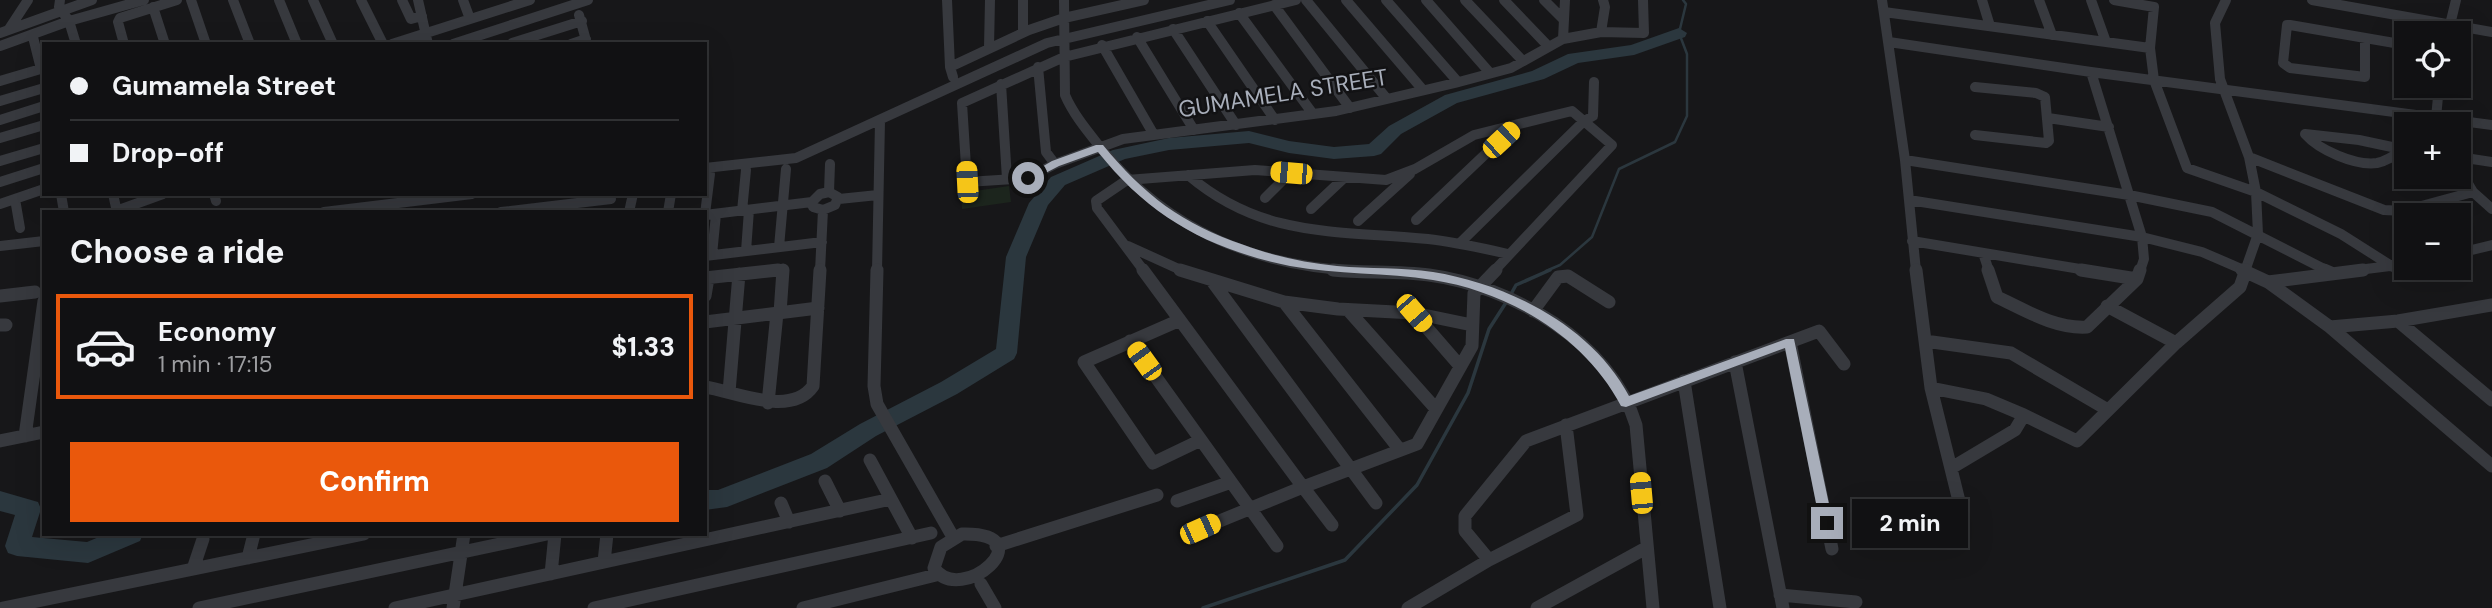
<!DOCTYPE html>
<html lang="en">
<head>
<meta charset="utf-8">
<style>
  body { margin:0; font-family:"DM Sans",sans-serif; background:#1e1f21; color:#f1f3f6; height:100vh; display:flex; flex-direction:column; font-size:26px; white-space:nowrap }
  * { box-sizing:border-box; margin:0 }
  p { font-size:23px; color:#9c9da0 }
  .icon { flex:none; width:38px; height:38px; fill:none; stroke:currentColor; stroke-width:2; stroke-linecap:round; stroke-linejoin:round }
  .map { position:relative; flex:1; overflow:hidden }
  .drawer { position:absolute; left:42px; top:210px; width:665px; height:326px; display:flex; flex-direction:column; background:#111113; border-radius:0px; box-shadow:0 7px 28px #0002,0 0 0 2px #303133 }
  .drawer>* { flex:none }
  .hud { position:absolute; left:42px; top:42px; width:665px; height:154px; border-radius:0px; box-shadow:0 7px 28px #0002,0 0 0 2px #303133; display:grid; align-content:center; height:154px; padding:0 28px; background:#111113 }
  .fabs { position:absolute; left:2394px; top:21px; display:grid; gap:14px }
  .fabs a { display:grid; place-items:center; width:77px; height:77px; border-radius:0px; background:#111113; box-shadow:0 7px 28px #0002,0 0 0 2px #303133; font-size:35px }
  .end { position:absolute; width:32px; height:32px; margin:-16px; border:9px solid #a8aeba; background:#111; box-shadow:0 0 0 4px #111 }
  .from { border-radius:50% }
  .bubble { position:absolute; height:49px; border-radius:0px; background:#111113; box-shadow:0 7px 28px #0002,0 0 0 2px #303133; font-size:23px; font-weight:800; line-height:49px; text-align:center }
  .car { position:absolute; width:21px; height:42px; margin:-21px -10px; border-radius:9px; box-shadow:0 0 5px 2px #0007; background:linear-gradient(#f5c518 24%,#345 0 40%,#f5c518 0 76%,#345 0 86%,#f5c518 0) }
  .hud b { display:flex; align-items:center; gap:24px; height:66px; font-size:26px }
  .hud b+b { border-top:2px solid #303133 }
  .hud i { width:18px; height:18px; background:#f1f3f6 }
  ul { padding:0; list-style:none }
  li { display:flex; align-items:center; gap:21px; height:105px; margin:0 14px 10px; padding:0 14px; border:4px solid transparent; border-radius:0px }
  li div { flex:1 }
  li b { display:block; font-size:26px }
  li em { font-style:normal; font-weight:800 }
  li.selected { border-color:#ea580c }
  li>.icon { width:63px; height:63px; stroke-width:1.5 }
  h2 { padding:0 28px; font-size:32px; line-height:84px }
  .cta { display:flex; gap:14px; margin-top:auto; padding:14px 28px }
  .cta a { flex:1; height:80px; border-radius:0px; background:#ea580c; color:#fff; font-size:28px; font-weight:800; line-height:80px; text-align:center }
  .map>svg:first-child { display:block }
</style>
</head>
<body>
<div class="map">
<svg width="2492" height="608" viewBox="0 0 2492 608">
  <rect width="100%" height="100%" fill="#171719"/>
  <path fill="#1c251d" d="M1009,186L1011,202L962,209L961,193Z"/>
  <g fill="none" stroke-linecap="round" stroke-linejoin="round">
    <path stroke="#2b373e" stroke-width="2.5" d="M1546,271L1560,265L1592,237L1619,169L1675,142L1687,116V54L1679,33L1686,4L1683,0"/>
    <path stroke="#2b373e" stroke-width="3.5" d="M1511,294L1516,285L1550,270
      M1203,608L1345,560L1417,485L1468,393L1489,329L1507,301"/>
    <path fill="#2b373e" fill-rule="evenodd" d="M1679,28L1687,33L1685,37L1634,55L1578,63L1544,79L1457,103L1401,134L1381,154L1374,156L1334,159L1289,153L1249,143L1169,150L1125,159L1065,185L1048,205L1026,257L1017,353L1014,359L957,394L876,436L827,468L727,507L705,510V490H718L811,454L860,424L941,382L996,349L1006,257L1029,203L1051,177L1113,150L1169,138L1249,131L1289,141L1334,147L1369,144L1389,126L1445,95L1532,71L1568,54L1631,45Z
      M0,491L38,502L41,509L32,537L87,542L106,534H143L140,541L88,563L17,556L8,553L5,546L15,515L0,511Z"/>
    <path stroke="#37393e" stroke-width="10" d="M60,0L59,7L69,21L76,44
      M191,0L206,44
      M233,0L250,44
      M279,0L297,44
      M313,0L333,44
      M361,0L383,44
      M402,0L411,19L422,16
      M418,0L428,44
      M463,0L470,19
      M947,0L950,67L953,77
      M1023,0V32
      M1064,0L1065,95C1074,116 1090,134 1104,152C1169,231 1255,266 1357,271
      M1296,0L1064,57L962,103L967,182L1028,178L1055,164L1123,139L1336,111L1455,83L1511,68L1563,39L1601,32L1644,33L1643,0
      M1306,0L1387,99
      M1346,0L1423,90
      M1386,0L1458,82
      M1426,0L1490,73
      M1465,0L1523,61
      M1504,0L1549,47
      M1544,0L1564,20
      M1882,0L1905,160L1916,271
      M1982,0L1990,26
      M2039,0L2052,35
      M2091,0L2106,42
      M2114,0L2154,7L2150,48L2154,80L2187,168L2256,192L2341,234L2393,267
      M2226,0L2215,23L2220,79L2249,157L2256,192L2258,234L2245,271
      M2312,0L2492,32
      M1274,5L1350,108
      M153,7L165,44
      M1884,12L2150,48
      M1239,13L1313,114
      M579,15L587,44
      M1207,21L1275,120
      M9,29L28,0
      M1173,29L1236,125
      M1601,32L1605,7L1603,0
      M0,33L92,0
      M2448,33L2456,0
      M33,37L41,69
      M1137,37L1194,130
      M2365,38V77L2290,68L2283,63L2287,25H2290L2406,45
      M1563,39L1565,0
      M1889,42L2091,72L2492,125
      M512,43L582,21
      M124,44L118,22L120,18L177,0
      M392,44L530,0
      M453,44L588,0
      M571,44L586,39
      M1102,45L1154,135
      M0,46L69,21L144,0
      M989,47L990,0
      M950,67L1029,30L1064,18L1144,0
      M1038,67L1046,152L1055,164
      M2091,72L2142,237L2144,259L2140,271
      M0,81L44,68
      M1001,84L1007,179
      M2439,86L2436,118L2439,123
      M1975,87L2036,93L2045,97L2049,141L2046,143L1975,135
      M0,101L44,88
      M2048,118L2109,127
      M0,120L44,106
      M0,138L44,125
      M2402,150C2394,156 2387,161 2377,163C2355,166 2319,150 2305,134L2359,140L2406,150
      M2249,157L2384,210L2403,211L2473,192
      M2459,157L2492,162
      M1905,160L2129,195L2212,212L2328,271
      M0,161L44,148
      M705,168L796,158L1047,43L1230,0
      M2459,168L2473,192L2492,209
      M1188,175C1263,239 1337,230 1428,239C1455,242 1482,248 1508,254
      M0,182L44,168
      M829,192L838,197L835,205L823,210L813,207L812,202L820,194Z
      M829,192L830,164
      M61,194L64,212
      M113,194L117,212
      M214,194L216,201
      M1265,198L1291,172
      M15,199L20,228
      M839,199L878,195
      M1909,200L2142,237L2202,252L2246,271
      M0,204L44,189
      M1311,209L1345,177
      M116,211L163,194
      M742,211L746,170
      M324,212L472,194
      M501,212L611,199
      M629,212L633,194
      M668,212L671,194
      M705,214L710,174
      M705,215L812,202
      M1416,220L1515,126
      M1358,221L1410,174
      M1912,241L2092,271
      M1460,243L1584,121L1593,116L1594,82
      M0,246L44,241
      M1128,246L1183,271
      M779,247L786,169
      M746,251L749,210
      M1983,253L1989,271
      M2459,253L2492,245
      M712,255L716,214
      M705,256L822,242
      M763,271L783,269V271
      M820,271L823,210
      M877,271L880,121
      M1144,271L1097,208L1096,201L1127,180L1255,170L1386,180L1415,169L1474,135L1572,111L1612,145L1494,271
      M2350,271L2406,264"/>
    <path stroke="#37393e" stroke-width="13" d="M877,270L874,386L877,404L953,537
      M1143,270L1303,487
      M1180,270L1284,302L1338,309L1414,313L1472,325
      M1333,270C1365,273 1398,271 1429,275C1511,286 1611,342 1636,425L1653,608
      M1916,270L1931,388L1959,501
      M1988,270L1997,297C2025,310 2055,329 2087,327L2137,279L2140,270
      M2081,270L2137,279
      M2242,270L2268,282L2330,327L2492,466
      M2324,270L2331,273
      M705,278L778,270
      M1212,281L1376,503
      M2268,282L2363,270
      M0,296L35,292
      M705,296L708,278
      M1284,302L1400,450
      M2107,306L2176,343
      M1348,310L1436,409
      M1533,311L1558,277L1568,276L1609,302
      M780,313L783,270
      M1414,313L1460,366
      M1180,320L1084,362L1153,463L1201,440
      M2398,321L2492,400
      M705,322L818,308
      M0,325H6
      M2330,327L2398,321L2492,305
      M1130,341L1277,546
      M1925,341L2011,353L2108,410
      M1790,342L1832,549
      M1735,362L1783,608
      M1684,381L1720,608
      M705,387C734,391 791,418 813,386L820,270
      M1931,388L1986,399L2024,415L2015,430L1953,467
      M729,392L739,274
      M768,403L777,313
      M2024,415L2077,441L2176,343L2240,287L2246,270
      M25,436L44,301
      M0,441L44,432
      M870,460L912,538
      M825,481L840,511
      M1303,487L1332,525
      M1303,487L1417,444L1472,346L1474,293L1496,270
      M1177,501L1231,482
      M781,503L789,522
      M1200,529L1303,487
      M962,534C1047,532 961,608 934,568L941,547Z
      M996,546L1157,495
      M248,558L254,534
      M1489,560L1465,531V516L1526,441L1819,331L1844,364
      M604,562L607,534
      M193,569L203,539
      M551,574L555,534
      M981,584L995,608
      M1780,595L1856,602
      M3,608L364,534
      M199,608L547,534
      M395,608L891,499
      M453,608L464,534
      M594,608L931,533
      M803,608L936,575
      M1408,608L1489,560L1577,515L1566,425
      M1537,608L1646,548"/>
  </g>
  <path fill="#a8aeba" d="M1096,145H1103C1144,195 1182,224 1244,245C1273,256 1306,263 1337,266C1369,269 1402,267 1433,272C1508,284 1592,326 1629,396L1786,339H1794L1833,523L1831,527L1827,528L1820,523L1785,348L1626,407L1621,406C1585,337 1509,292 1433,280C1386,272 1337,275 1290,266C1208,249 1150,217 1098,152L1059,166L1032,180L1023,178L1052,161Z"/>
  <g text-anchor="middle" stroke-width="5" stroke-linejoin="round" paint-order="stroke">
    <g font-size="23" fill="#a8aeba" stroke="#121214">
      <text transform="translate(1283 93) rotate(-9)" y="8">GUMAMELA STREET</text>
    </g>
  </g>
</svg>
<div class="fabs">
<a><svg class="icon" aria-label="locate" viewBox="0 0 24 24"><circle cx="12" cy="12" r="6"/><path d="M12 2v4M12 18v4M2 12h4M18 12h4"/></svg></a>
<a>+</a>
<a>−</a>
</div>
<i class="end from" style="left:1028px;top:178px"></i>
<i class="end" style="left:1827px;top:523px"></i>
<div class="bubble" style="left:1852px;top:499px;width:116px">2 min</div>
<i class="car" style="left:1501px;top:140px;rotate:47deg"></i>
<i class="car" style="left:1291px;top:173px;rotate:275deg"></i>
<i class="car" style="left:967px;top:182px;rotate:357deg"></i>
<i class="car" style="left:1414px;top:313px;rotate:139deg"></i>
<i class="car" style="left:1144px;top:361px;rotate:324deg"></i>
<i class="car" style="left:1641px;top:493px;rotate:355deg"></i>
<i class="car" style="left:1200px;top:529px;rotate:66deg"></i>
<div class="hud">
<b><i class="from"></i>Gumamela Street</b>
<b><i></i>Drop-off</b>
</div>
<section class="drawer">
<h2>Choose a ride</h2>
<ul>
<li class="selected"><svg class="icon" aria-label="car" viewBox="0 0 24 24"><path d="M5 17H2v-5l4-1 3-4h7l3 4 3 1v5h-3M9 17h6M6 11h13"/><circle cx="7" cy="17" r="2"/><circle cx="17" cy="17" r="2"/></svg><div><b>Economy</b><p>1 min · 17:15</p></div><em>$1.33</em></li>
</ul>
<div class="cta"><a>Confirm</a></div>
</section>
</div>
</body>
</html>
